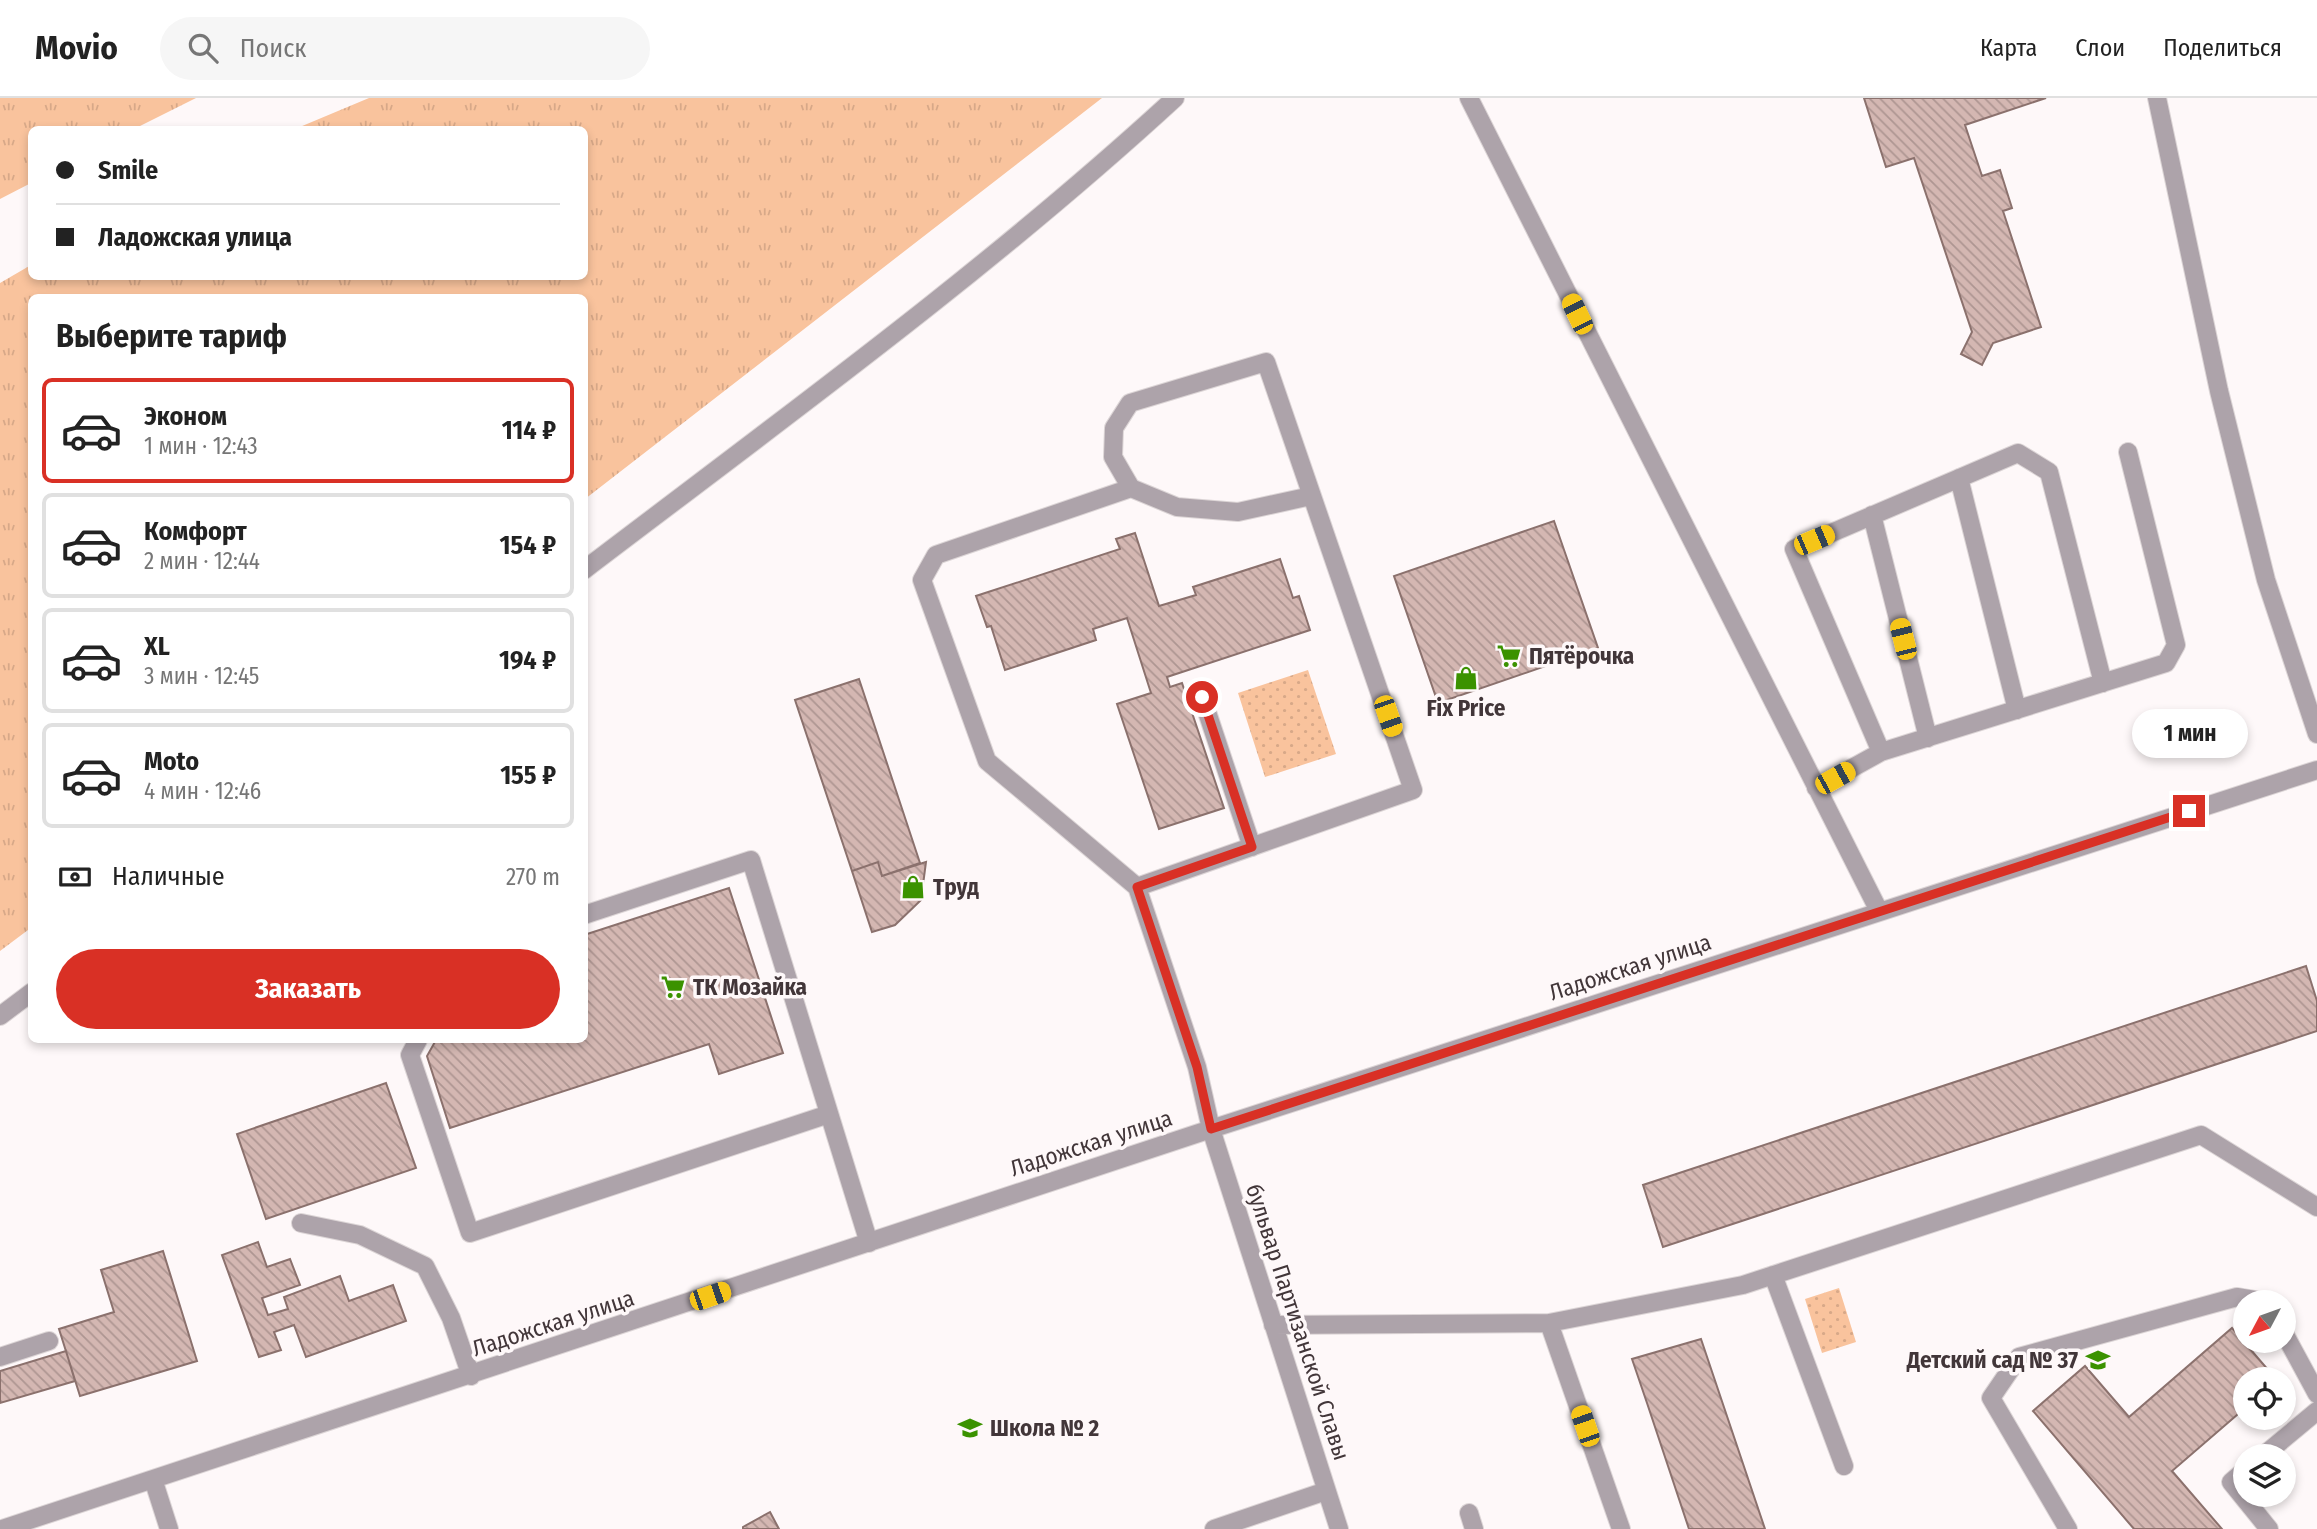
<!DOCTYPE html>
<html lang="ru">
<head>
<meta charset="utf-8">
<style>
  body { margin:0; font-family:"Fira Sans Condensed",sans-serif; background:#f6f6f6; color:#222; height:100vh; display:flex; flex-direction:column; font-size:26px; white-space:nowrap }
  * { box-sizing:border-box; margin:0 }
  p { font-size:23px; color:#767676 }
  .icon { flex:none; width:38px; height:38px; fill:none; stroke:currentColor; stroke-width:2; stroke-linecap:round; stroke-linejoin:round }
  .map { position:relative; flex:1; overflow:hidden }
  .panel { position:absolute; left:28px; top:196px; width:560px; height:749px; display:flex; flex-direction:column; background:#fff; border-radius:10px; box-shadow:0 4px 10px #0003 }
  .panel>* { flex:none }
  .guide { position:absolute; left:28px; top:28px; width:560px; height:154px; border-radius:10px; box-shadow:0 4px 10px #0003; display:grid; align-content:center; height:154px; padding:0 28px; background:#fff }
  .needle { width:46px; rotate:229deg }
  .buttons { position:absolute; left:2233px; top:1192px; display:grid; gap:14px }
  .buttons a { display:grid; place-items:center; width:63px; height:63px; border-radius:50%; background:#fff; box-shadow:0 4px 10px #0003; font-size:35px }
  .end { position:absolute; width:32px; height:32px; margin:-16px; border:9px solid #d93025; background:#fff; box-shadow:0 0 0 4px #fff }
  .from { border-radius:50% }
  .bubble { position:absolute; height:49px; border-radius:24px; background:#fff; box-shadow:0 4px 10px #0003; font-size:23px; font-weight:700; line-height:49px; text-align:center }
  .car { position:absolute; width:21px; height:42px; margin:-21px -10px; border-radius:9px; box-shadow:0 0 5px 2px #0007; background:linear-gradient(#f5c518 24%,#345 0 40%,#f5c518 0 76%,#345 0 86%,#f5c518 0) }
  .guide b { display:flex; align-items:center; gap:24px; height:66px; font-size:26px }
  .guide b+b { border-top:2px solid #e0e0e0 }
  .guide i { width:18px; height:18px; background:#222 }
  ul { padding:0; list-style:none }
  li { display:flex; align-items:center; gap:21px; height:105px; margin:0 14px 10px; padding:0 14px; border:4px solid #e0e0e0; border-radius:10px }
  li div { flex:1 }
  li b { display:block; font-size:26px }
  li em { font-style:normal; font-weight:700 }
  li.active { border-color:#d93025 }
  li>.icon { width:63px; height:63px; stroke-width:1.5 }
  h2 { padding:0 28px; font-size:32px; line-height:84px }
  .pay { display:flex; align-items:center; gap:18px; height:77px; padding:0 28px; font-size:26px }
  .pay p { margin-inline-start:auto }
  .button { display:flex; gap:14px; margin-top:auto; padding:14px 28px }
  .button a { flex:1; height:80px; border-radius:42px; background:#d93025; color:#fff; font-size:28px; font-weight:700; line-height:80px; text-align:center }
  header { display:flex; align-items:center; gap:42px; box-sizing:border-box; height:98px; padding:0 35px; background:#fff; border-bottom:2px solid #e0e0e0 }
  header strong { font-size:33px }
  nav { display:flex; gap:38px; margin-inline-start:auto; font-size:24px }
  .search { width:490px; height:63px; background:#f6f6f6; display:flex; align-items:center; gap:18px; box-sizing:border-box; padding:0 24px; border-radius:38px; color:#767676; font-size:26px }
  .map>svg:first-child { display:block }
</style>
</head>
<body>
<header>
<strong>Movio</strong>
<div class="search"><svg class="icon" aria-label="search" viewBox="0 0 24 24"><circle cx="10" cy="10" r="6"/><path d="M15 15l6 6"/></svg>Поиск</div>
<nav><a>Карта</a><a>Слои</a><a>Поделиться</a></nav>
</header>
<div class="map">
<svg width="2317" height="1431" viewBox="0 0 2317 1431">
  <defs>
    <pattern id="grass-tufts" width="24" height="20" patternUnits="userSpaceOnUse" patternTransform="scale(1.75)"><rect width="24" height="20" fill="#f9c39d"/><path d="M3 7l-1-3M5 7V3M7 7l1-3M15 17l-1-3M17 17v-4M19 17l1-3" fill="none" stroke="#d7a888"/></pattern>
    <pattern id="park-dots" width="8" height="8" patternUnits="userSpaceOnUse" patternTransform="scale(1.75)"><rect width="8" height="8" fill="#f9c39d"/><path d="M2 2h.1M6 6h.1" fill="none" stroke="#d7a888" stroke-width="1.8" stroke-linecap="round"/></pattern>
    <pattern id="building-back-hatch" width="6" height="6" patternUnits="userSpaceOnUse" patternTransform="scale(1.75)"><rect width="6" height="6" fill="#d4b7b2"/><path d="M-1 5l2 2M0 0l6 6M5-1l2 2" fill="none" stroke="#ae9692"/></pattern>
  </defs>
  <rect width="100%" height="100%" fill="#fef8f9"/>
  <path fill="url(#grass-tufts)" d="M0,0H196L134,31L32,32L31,85L0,101Z
    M369,0H1102L585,401L584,200H32V829L0,853V185L31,167L32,178H584V32L295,31Z"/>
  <path fill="url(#park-dots)" d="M1308,572L1336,656L1265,679L1238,595Z
    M1839,1190L1856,1244L1822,1255L1805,1201Z"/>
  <path fill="url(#building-back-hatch)" stroke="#8b716d" stroke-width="2" d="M1864,0H2046L1965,27L1982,78L2000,72L2012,110L2003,113L2041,229L1993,245L1982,267L1961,256L1972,234L1914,60L1886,69Z
    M1554,423L1598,550L1438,605L1394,478Z
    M1135,435L1159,508L1196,497L1193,489L1280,461L1293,500L1299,498L1310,532L1167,579L1170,589L1182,585L1224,710L1159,731L1117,606L1151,595L1127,520L1093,531L1096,542L1005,572L991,528L987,529L976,498L1120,451L1116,441Z
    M859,581L920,765L882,778L878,764L852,773L795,602Z
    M878,764L882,778L926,764L921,802L895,827L872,834L852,773Z
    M729,790L783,955L719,976L709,946L450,1030L427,958L436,942H584V837Z
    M2306,868L2317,903V933L1663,1149L1643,1087Z
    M386,985L416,1070L266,1121L237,1036Z
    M258,1144L267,1169L290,1161L300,1187L262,1200L268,1217L288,1211L284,1199L340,1178L349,1203L393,1187L406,1223L306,1259L294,1227L274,1234L281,1252L259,1259L222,1157Z
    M163,1153L197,1263L80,1298L59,1231L114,1214L101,1172Z
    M2232,1230L2276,1281H2245V1310L2172,1373L2222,1431H2134L2033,1313L2085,1268L2129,1319Z
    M1701,1241L1765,1431H1689L1647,1305L1632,1261Z
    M66,1253L75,1283L0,1305V1273Z
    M770,1414L779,1431H743V1429Z"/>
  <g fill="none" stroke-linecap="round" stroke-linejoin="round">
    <g stroke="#dcd5d6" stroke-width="20">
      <path id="minor" d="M1469,0L1879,813
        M2157,0L2219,293L2266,482L2317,636
        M1959,380L2017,612
        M1131,390L936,457L922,482L987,663L1137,789L1197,969L1211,1031L1339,1431
        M1872,417L1928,640
        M584,472C785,319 989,171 1175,0
        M1202,599L1252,749
        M1881,654L1794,451L2018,355L2049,374L2103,585
        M1816,690L1881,654L2166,565L2176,547L2128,354
        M1137,789L1413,692L1266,264L1130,305L1114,330L1113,359L1131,390L1177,409L1238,414L1311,398
        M584,817L751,762L869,1145
        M0,918L32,894
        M418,942L410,957L470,1135L829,1016
        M301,1125L360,1137L425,1168L451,1220L471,1278
        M1773,1177L1844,1368
        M1273,1227L1549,1225
        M2284,1235L2317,1296
        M0,1259L49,1243
        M2263,1358L2317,1313
        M2245,1372L2231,1384L2269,1431
        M153,1381L169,1431
        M1469,1415L1474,1431
        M2,1431L1211,1031L2317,672
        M1214,1431L1326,1393
        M1621,1431L1549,1225L1743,1187L2201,1037L2317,1109
        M2068,1431L1991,1300L2019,1259L2237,1199L2267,1204"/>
    </g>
    <use href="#minor" stroke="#ada3aa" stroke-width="18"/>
  </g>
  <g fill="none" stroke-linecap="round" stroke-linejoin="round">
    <path stroke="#d93025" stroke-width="9" d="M1202,599L1252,749L1137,789L1197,969L1211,1031L2189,713"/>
  </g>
  <defs>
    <g id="supermarket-bare" transform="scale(1.89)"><path d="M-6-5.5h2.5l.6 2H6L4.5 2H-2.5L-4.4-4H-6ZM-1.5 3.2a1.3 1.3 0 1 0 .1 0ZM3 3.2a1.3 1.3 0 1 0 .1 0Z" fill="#3b9200" stroke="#fef8f9" stroke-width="2.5" paint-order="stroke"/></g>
    <g id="shop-bare" transform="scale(1.89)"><path d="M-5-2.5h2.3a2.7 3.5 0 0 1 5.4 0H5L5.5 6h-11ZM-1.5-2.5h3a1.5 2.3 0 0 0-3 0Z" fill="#3b9200" stroke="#fef8f9" stroke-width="2.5" paint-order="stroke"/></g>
    <g id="school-bare" transform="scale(1.89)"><path d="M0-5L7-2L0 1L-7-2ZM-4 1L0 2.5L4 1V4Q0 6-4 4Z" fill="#3b9200" stroke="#fef8f9" stroke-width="2.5" paint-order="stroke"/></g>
  </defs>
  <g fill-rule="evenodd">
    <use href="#supermarket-bare" x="1509" y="558"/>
    <use href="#shop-bare" x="1466" y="580"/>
    <use href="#shop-bare" x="913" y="789"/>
    <use href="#supermarket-bare" x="673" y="889"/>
    <use href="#school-bare" x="2098" y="1262"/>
    <use href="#school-bare" x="970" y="1330"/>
  </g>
  <g text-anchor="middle" stroke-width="7" stroke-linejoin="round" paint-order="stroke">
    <g font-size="23" font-weight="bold" fill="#423639" stroke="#fef8f9" text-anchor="start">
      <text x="1529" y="566">Пятёрочка</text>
      <text x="1466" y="618" text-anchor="middle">Fix Price</text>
      <text x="933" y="797">Труд</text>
      <text x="693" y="897">ТК Мозайка</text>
      <text x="2078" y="1270" text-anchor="end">Детский сад № 37</text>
      <text x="990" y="1338">Школа № 2</text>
    </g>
    <g font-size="23" fill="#423639" stroke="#fef8f9">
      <text transform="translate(1630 869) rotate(-18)" y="8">Ладожская улица</text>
      <text transform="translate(1091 1045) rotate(-18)" y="8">Ладожская улица</text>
      <text transform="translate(1298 1224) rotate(72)" y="8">бульвар Партизанской Славы</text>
      <text transform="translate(553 1225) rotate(-18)" y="8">Ладожская улица</text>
    </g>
  </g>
</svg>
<div class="buttons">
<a><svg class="needle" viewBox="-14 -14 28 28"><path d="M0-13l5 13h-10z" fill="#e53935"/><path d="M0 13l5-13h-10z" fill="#767676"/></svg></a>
<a><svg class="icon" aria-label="locate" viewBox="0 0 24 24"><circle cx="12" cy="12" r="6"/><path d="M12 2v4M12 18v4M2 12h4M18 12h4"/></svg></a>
<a><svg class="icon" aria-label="layers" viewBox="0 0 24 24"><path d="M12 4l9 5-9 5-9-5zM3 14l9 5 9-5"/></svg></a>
</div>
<i class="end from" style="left:1202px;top:599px"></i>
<i class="end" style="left:2189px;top:713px"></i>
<div class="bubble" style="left:2132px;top:611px;width:116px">1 мин</div>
<i class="car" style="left:1577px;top:216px;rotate:334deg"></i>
<i class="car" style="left:1814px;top:442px;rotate:67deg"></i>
<i class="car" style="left:1903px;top:541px;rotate:346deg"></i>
<i class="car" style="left:1388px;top:618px;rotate:161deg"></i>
<i class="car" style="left:1835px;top:680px;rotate:61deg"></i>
<i class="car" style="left:710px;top:1198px;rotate:71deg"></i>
<i class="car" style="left:1585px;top:1328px;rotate:341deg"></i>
<div class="guide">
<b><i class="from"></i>Smile</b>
<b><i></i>Ладожская улица</b>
</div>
<section class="panel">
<h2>Выберите тариф</h2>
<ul>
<li class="active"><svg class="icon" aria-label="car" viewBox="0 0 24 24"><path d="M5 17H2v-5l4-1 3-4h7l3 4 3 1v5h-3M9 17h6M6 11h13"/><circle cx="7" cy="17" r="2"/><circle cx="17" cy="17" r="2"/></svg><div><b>Эконом</b><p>1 мин · 12:43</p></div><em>114 ₽</em></li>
<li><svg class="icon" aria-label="car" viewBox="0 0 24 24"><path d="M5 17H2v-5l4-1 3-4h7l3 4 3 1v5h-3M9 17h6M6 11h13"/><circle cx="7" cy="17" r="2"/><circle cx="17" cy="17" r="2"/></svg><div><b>Комфорт</b><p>2 мин · 12:44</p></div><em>154 ₽</em></li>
<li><svg class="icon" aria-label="car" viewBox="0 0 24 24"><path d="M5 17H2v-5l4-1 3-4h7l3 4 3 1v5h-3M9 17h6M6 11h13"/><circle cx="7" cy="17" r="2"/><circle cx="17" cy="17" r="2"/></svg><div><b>XL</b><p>3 мин · 12:45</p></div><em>194 ₽</em></li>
<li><svg class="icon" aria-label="car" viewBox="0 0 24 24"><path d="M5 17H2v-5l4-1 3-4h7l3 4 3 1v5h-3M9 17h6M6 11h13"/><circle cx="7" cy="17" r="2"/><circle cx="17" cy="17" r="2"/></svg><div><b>Moto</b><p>4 мин · 12:46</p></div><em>155 ₽</em></li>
</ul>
<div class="pay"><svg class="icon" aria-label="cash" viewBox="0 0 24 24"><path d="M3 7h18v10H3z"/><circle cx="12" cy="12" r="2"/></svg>Наличные<p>270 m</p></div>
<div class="button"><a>Заказать</a></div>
</section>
</div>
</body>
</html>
